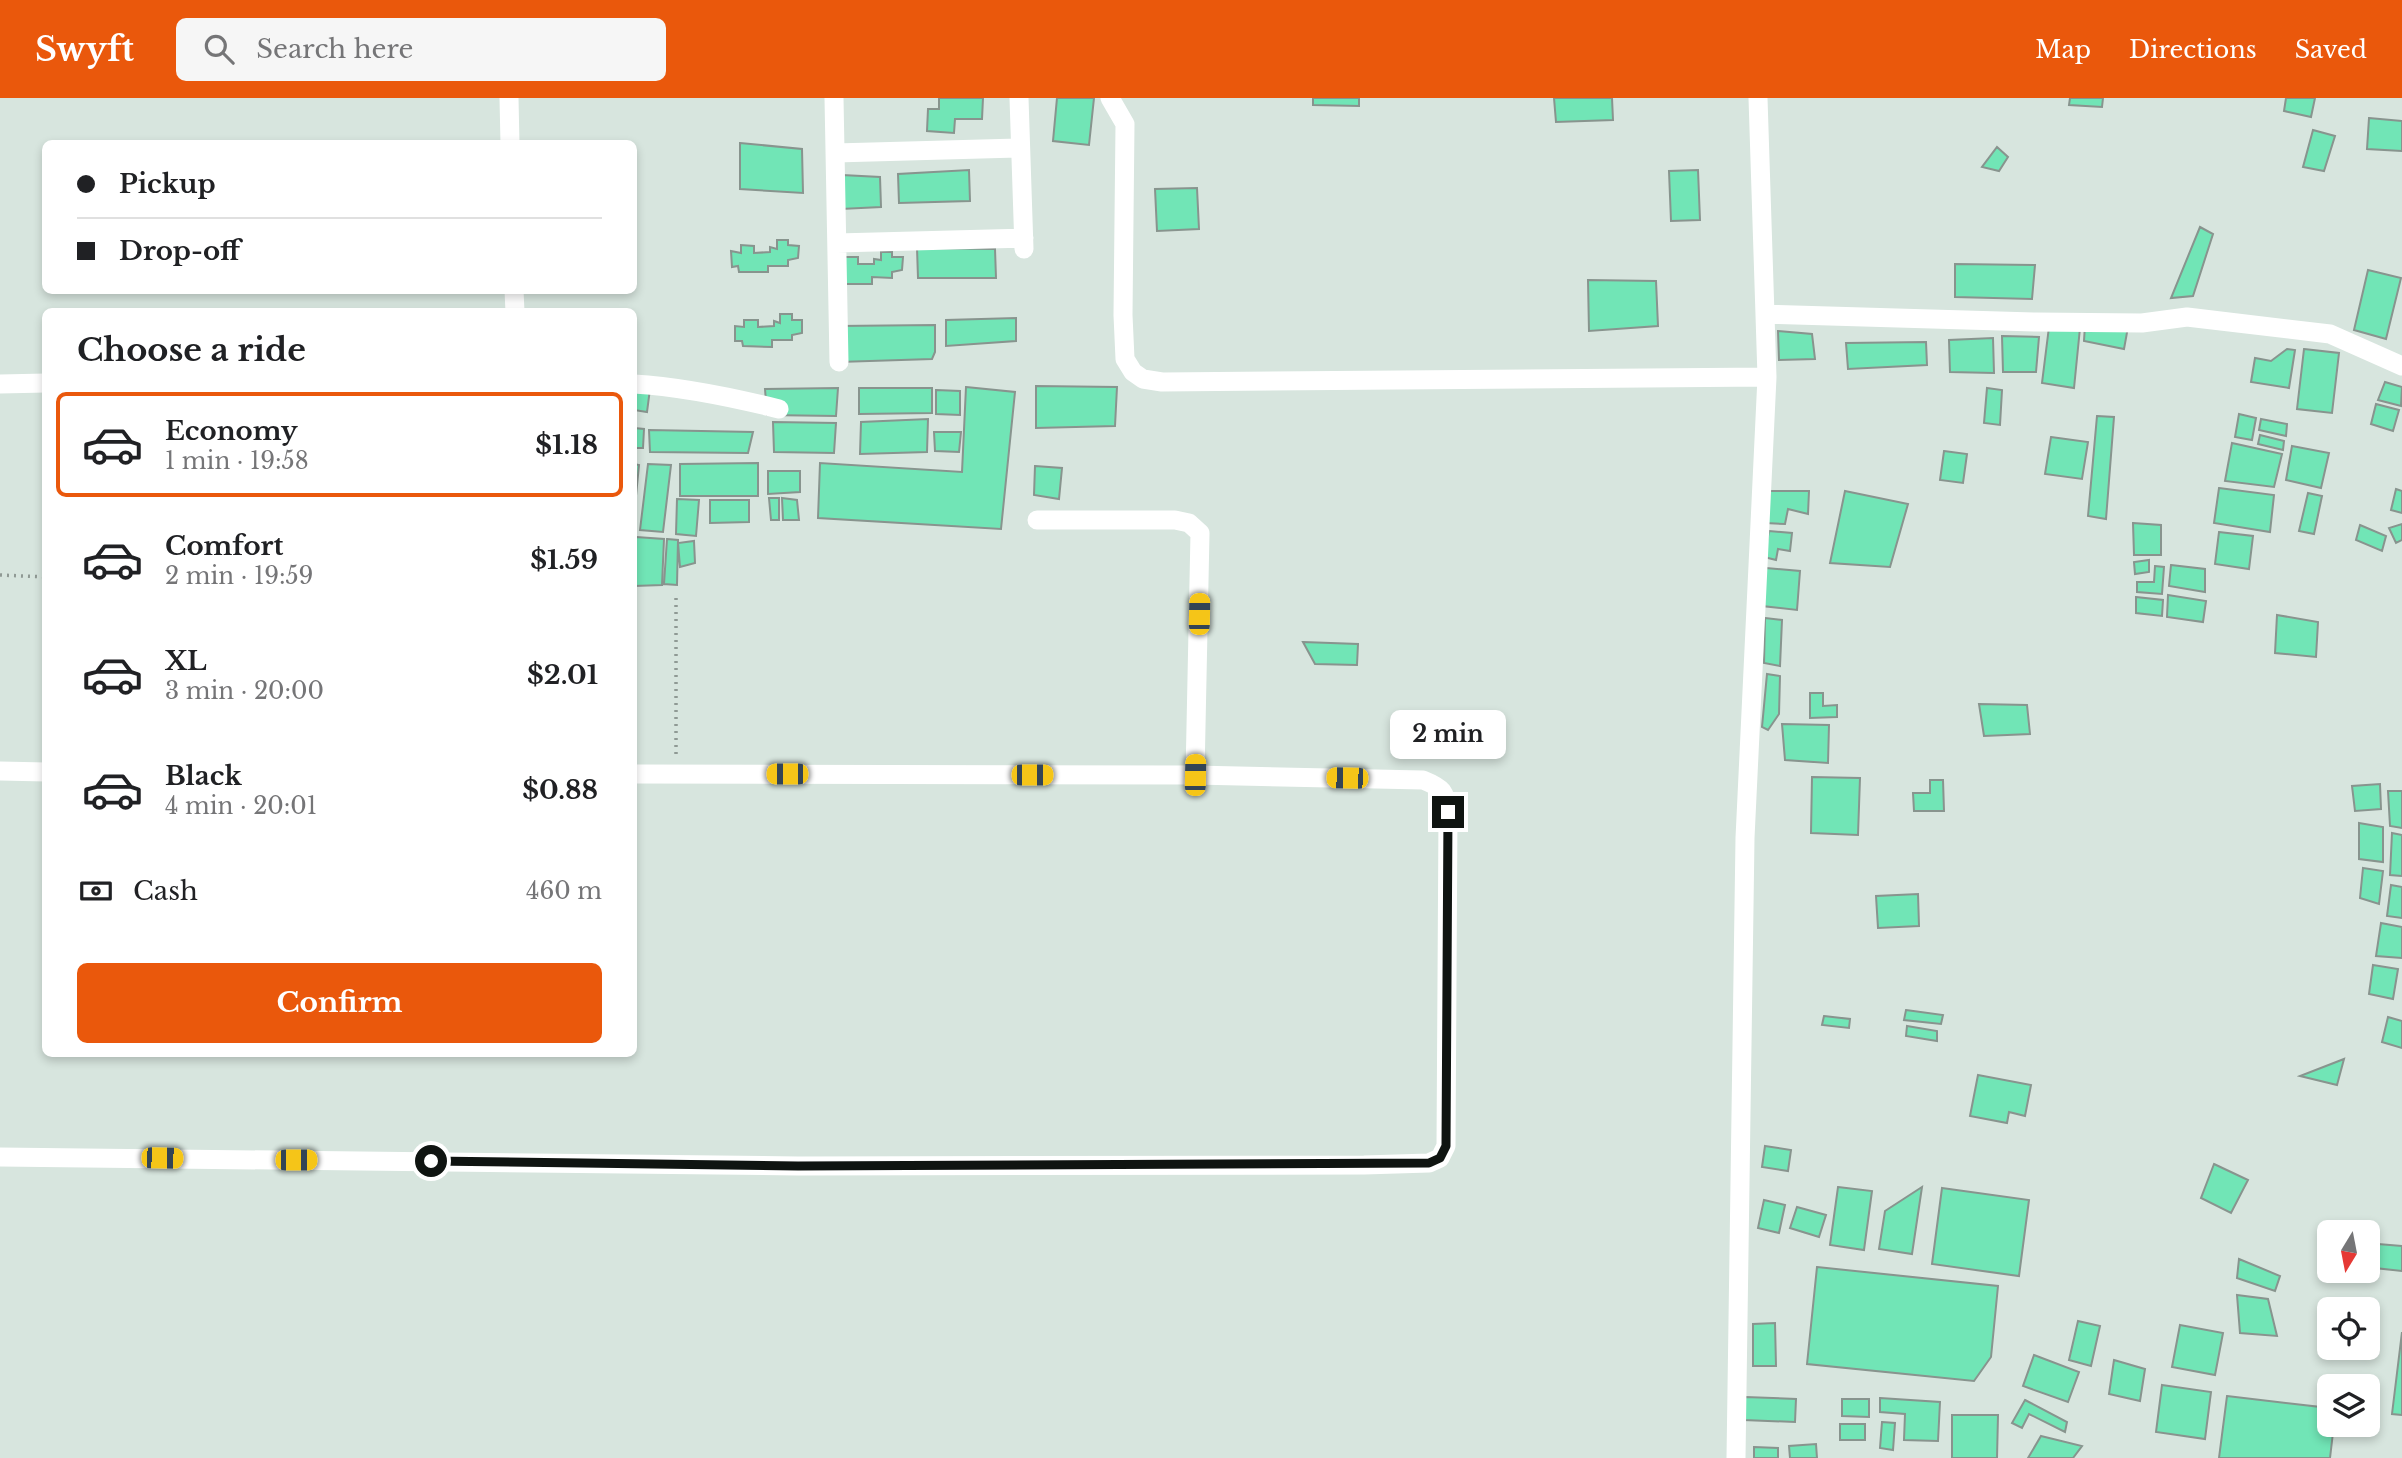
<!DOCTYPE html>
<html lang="en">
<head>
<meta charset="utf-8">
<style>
  body { margin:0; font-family:"Libre Baskerville",serif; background:#f6f6f6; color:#202124; height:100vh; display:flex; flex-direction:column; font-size:26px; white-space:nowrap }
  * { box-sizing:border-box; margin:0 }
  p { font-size:23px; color:#757577 }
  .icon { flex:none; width:38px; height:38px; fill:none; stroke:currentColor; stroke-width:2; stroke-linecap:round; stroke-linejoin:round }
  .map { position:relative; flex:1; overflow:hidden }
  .drawer { position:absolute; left:42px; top:210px; width:595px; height:749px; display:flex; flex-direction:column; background:#fff; border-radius:10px; box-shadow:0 4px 10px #0003 }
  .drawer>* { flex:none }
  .guide { position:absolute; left:42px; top:42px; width:595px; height:154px; border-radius:10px; box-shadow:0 4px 10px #0003; display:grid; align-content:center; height:154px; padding:0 35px; background:#fff }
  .needle { width:46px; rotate:190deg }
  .buttons { position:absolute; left:2317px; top:1122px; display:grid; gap:14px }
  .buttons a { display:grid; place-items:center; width:63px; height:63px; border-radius:10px; background:#fff; box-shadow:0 4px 10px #0003; font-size:35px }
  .end { position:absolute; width:32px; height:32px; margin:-16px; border:9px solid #0f1411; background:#fff; box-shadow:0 0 0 4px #fff }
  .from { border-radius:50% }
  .bubble { position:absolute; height:49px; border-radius:10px; background:#fff; box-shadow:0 4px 10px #0003; font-size:23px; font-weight:700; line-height:49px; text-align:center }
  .car { position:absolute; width:21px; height:42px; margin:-21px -10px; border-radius:9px; box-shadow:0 0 5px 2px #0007; background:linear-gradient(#f5c518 24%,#345 0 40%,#f5c518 0 76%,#345 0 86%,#f5c518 0) }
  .guide b { display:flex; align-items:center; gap:24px; height:66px; font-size:26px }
  .guide b+b { border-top:2px solid #e0e0e0 }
  .guide i { width:18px; height:18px; background:#202124 }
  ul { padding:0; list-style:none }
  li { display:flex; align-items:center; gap:21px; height:105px; margin:0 14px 10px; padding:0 21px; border:4px solid transparent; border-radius:10px }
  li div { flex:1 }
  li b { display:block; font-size:26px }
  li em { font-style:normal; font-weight:700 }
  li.on { border-color:#ea580c }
  li>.icon { width:63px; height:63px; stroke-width:1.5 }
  h2 { padding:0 35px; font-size:32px; line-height:84px }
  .pay { display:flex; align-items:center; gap:18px; height:77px; padding:0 35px; font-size:26px }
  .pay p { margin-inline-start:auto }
  .cta { display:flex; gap:14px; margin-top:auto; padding:14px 35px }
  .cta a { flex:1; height:80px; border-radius:10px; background:#ea580c; color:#fff; font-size:28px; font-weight:700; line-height:80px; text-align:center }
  header { display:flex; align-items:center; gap:42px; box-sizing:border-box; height:98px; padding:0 35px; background:#ea580c; color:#fff }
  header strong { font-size:33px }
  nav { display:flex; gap:38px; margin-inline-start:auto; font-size:24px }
  .search { width:490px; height:63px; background:#f6f6f6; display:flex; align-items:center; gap:18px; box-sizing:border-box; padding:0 24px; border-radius:10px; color:#757577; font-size:26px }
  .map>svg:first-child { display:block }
</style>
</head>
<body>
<header>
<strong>Swyft</strong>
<div class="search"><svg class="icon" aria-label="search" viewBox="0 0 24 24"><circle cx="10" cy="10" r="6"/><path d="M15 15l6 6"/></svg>Search here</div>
<nav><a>Map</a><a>Directions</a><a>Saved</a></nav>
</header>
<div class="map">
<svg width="2402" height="1360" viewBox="0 0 2402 1360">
  <rect width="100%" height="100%" fill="#d7e5de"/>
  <path fill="#71e5b6" stroke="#88948e" stroke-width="2" d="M939,0H983L982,21H955L954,35L927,33L928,11H939Z
    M1057,0H1094L1089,47L1053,43Z
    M1313,0H1359V8L1313,7Z
    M1554,0H1612L1613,22L1556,24Z
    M2070,0H2103L2102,9L2069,7Z
    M2286,0H2315L2311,19L2284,13Z
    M2369,20L2402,23V53L2367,51Z
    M2313,32L2335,38L2324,73L2303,69Z
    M740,45L802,51L803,95L740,91Z
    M1997,49L2008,59L1999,73L1982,69Z
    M969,72L970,103L899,105L898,76Z
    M1698,72L1700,122L1671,123L1669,73Z
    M842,77L880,79L881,109L841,111Z
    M1197,90L1199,131L1157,133L1155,91Z
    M2200,129L2213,136L2193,198L2171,200Z
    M777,142H788V147L799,148L798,160L788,162V168H768V174H739L738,168L732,169L731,153L741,155V147L754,148V155L770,154V149L777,151Z
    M917,150L995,151L996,180H918Z
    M881,154H892V159H903L902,172L892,174V180L872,179V186H843L844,159H858V166H874V161L881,162Z
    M1955,166L2035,167L2032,201L1955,199Z
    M2368,172L2401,180L2386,241L2354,232Z
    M1588,182L1656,183L1658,228L1589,233Z
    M780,216H792V222H802V235L792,237V242H772V249L743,248L742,243H735V228L744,229V222H758V229L774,228V223L780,225Z
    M1016,220V243L946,248V222Z
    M935,227V254L932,261L839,264L838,228Z
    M2085,227L2128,229L2124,251L2084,243Z
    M2049,229L2080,230L2074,290L2042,285Z
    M1778,233L1812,236L1815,261L1779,262Z
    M2002,238L2039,239L2036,274H2003Z
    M1993,240L1994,275L1950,274L1949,242Z
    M1926,244L1927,267L1848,271L1846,245Z
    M2287,251L2295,252L2289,290L2251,284L2255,260L2271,263Z
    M2304,251L2339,255L2332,315L2297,311Z
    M2385,284L2402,289L2401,308L2378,302Z
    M1036,288L1117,289L1115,328L1036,330Z
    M966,289L1015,294L1001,431L818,420L820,365L962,374Z
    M634,290L650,291L647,314L634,312Z
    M838,290L836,318L767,317L765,291Z
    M859,290H932V315L859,316Z
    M1987,290L2002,292L2000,327L1984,325Z
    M936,292L960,293V317L936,316Z
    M2376,306L2399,312L2393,333L2371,326Z
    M2239,316L2256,320L2252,342L2235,339Z
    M2097,318L2114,319L2106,421L2088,418Z
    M928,321L927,354L860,356L861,324Z
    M2261,321L2287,326L2286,338L2259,332Z
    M773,324L836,325L834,355L774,354Z
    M634,330L644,331L643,350H634Z
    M649,332L753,334L748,355L650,354Z
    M934,334H961L959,354L935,353Z
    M2260,337L2284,343L2283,352L2258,346Z
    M2051,339L2088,344L2082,381L2045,376Z
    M2232,345L2282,356L2274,389L2225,383Z
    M2292,348L2329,355L2321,390L2286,382Z
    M1944,353L1967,356L1963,385L1940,382Z
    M758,365V398H680V366Z
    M634,366L639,367L634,418Z
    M648,366L671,367L663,434L640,432Z
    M1035,368L1062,370L1059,401L1034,397Z
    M768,373H800V394L768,396Z
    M2219,390L2274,397L2270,434L2214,425Z
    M2396,391L2402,393V415L2391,412Z
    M1770,393H1809L1808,416L1788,411L1785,426L1766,425Z
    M1845,393L1908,406L1890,469L1830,465Z
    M2308,395L2322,398L2314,436L2299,433Z
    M769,400H779V422H771Z
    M782,400L797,402L799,422H783Z
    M677,401L699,402L696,438L676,436Z
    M710,402H749V424L710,425Z
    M2133,425L2161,427V457H2134Z
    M2402,426V442L2396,445L2389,430Z
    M2360,427L2386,438L2382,453L2356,442Z
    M1769,433L1792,435L1790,453L1778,451L1776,462L1764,459Z
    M2219,434L2253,438L2249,471L2215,466Z
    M636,439L664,441L662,487L634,488Z
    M667,441L678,442L677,487L664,486Z
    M694,443L695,465L680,469L678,445Z
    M2149,462V474L2135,476L2134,464Z
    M2171,467L2205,471V494L2169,488Z
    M2155,468L2164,469L2162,496L2137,494V484H2154Z
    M1766,470L1800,473L1797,512L1762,508Z
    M2168,497L2206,503L2203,524L2167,519Z
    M2136,499L2163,502L2162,518L2136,515Z
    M2277,517L2318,524L2316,559L2275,555Z
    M1765,520L1782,522L1780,568L1764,565Z
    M1303,544L1358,546L1357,567L1315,566Z
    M1767,576L1780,578L1779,616L1768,632L1762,629Z
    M1810,595H1823V608L1837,607V619L1810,620Z
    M1979,606L2027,607L2030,636L1984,638Z
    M1782,626L1829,627L1828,665L1785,662Z
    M1812,679L1860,680L1858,737L1811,735Z
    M1930,682H1943L1944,713H1914L1913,695H1930Z
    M2380,686L2381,711L2355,713L2352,688Z
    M2388,693H2402V730L2390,728Z
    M2359,725L2383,729V764L2359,761Z
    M2392,735L2402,737V778L2390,777Z
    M2363,770L2383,773L2379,806L2360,800Z
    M2391,787L2402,789V820L2387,818Z
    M1918,796L1919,828L1878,830L1876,798Z
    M2381,825L2402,829V860L2376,858Z
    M2373,867L2398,871L2393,901L2369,896Z
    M1906,912L1943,917L1941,926L1904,922Z
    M1824,918L1850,921L1849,930L1822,927Z
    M2388,919L2402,923V950L2382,944Z
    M1907,928L1937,933V943L1906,938Z
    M2344,961L2337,987L2300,978Z
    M1978,977L2031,987L2025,1018L2009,1014L2007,1025L1970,1018Z
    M1765,1048L1791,1052L1788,1073L1762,1069Z
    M2214,1066L2248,1082L2231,1115L2201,1100Z
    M1838,1089L1872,1093L1864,1152L1830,1147Z
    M1922,1089L1912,1156L1879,1151L1885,1113Z
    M1942,1090L2029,1102L2019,1178L1932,1166Z
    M1764,1102L1785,1107L1779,1135L1758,1130Z
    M1797,1109L1826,1117L1819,1139L1790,1130Z
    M2378,1146L2402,1148V1173L2375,1170Z
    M2239,1161L2280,1178L2275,1193L2237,1180Z
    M1817,1169L1998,1188L1991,1259L1974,1283L1807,1266Z
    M2237,1197L2268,1201L2277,1238L2240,1235Z
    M2078,1223L2100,1228L2091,1268L2069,1262Z
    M1775,1225L1776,1268H1753V1226Z
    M2180,1227L2223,1235L2215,1277L2172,1269Z
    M2402,1234V1317L2392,1316Z
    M2034,1257L2079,1274L2068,1304L2023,1288Z
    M2114,1262L2145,1271L2140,1303L2109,1296Z
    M2162,1287L2211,1294L2205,1341L2156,1334Z
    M2227,1298L2329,1310V1326H2334L2330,1360H2219Z
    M1745,1299L1796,1301L1795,1324L1744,1322Z
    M1880,1300L1940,1304L1938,1343L1904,1342L1905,1316L1880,1314Z
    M1842,1301H1869V1319L1842,1318Z
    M2025,1302L2067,1324L2065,1334L2029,1316L2022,1330L2012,1325Z
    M1952,1317H1998L1997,1360H1952Z
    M1882,1324L1895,1325L1893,1352L1880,1350Z
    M1840,1326H1865V1342H1840Z
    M2041,1338L2082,1348L2073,1360H2028Z
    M1816,1346L1817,1360H1790L1789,1348Z
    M1754,1349L1778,1350V1360H1754Z"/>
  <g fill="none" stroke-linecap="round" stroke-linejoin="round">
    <path stroke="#8f9994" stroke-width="3.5" stroke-dasharray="2 5" stroke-linecap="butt" d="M0,477L46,479
      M676,656V495"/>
    <path stroke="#fff" stroke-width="19" d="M509,0L510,46
      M834,0L839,264
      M1019,0L1024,151
      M1110,0L1125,26L1123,217L1125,261L1133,274L1143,281L1162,284L1767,279
      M835,55L1020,50
      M837,145L1024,140
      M514,192L515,214
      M1765,216L2036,224L2142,225L2187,219L2330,236L2402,268
      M0,286L46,285
      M634,286C683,289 731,299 779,311
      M1037,422H1175L1189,425L1200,435L1195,677
      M0,673L46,674
      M0,1059L798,1068L1364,1067L1429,1065L1440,1060L1446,1048L1448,714C1445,693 1443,690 1423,682L1195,677L634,676
      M1736,1360L1745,740L1767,279L1758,0"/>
  </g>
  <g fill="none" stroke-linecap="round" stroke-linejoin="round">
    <path stroke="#0f1411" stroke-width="9" d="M431,1063L798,1068L1429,1065L1440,1060L1446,1048L1448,714"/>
  </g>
</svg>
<div class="buttons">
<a><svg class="needle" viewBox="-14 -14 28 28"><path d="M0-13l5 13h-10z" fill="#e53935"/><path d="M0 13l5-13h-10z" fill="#757577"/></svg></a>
<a><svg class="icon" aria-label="locate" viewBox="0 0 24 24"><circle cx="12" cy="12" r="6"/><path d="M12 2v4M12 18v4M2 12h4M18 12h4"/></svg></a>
<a><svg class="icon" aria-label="layers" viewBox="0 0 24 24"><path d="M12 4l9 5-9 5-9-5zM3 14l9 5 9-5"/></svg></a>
</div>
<i class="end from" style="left:431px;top:1063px"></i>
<i class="end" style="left:1448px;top:714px"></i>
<div class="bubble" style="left:1390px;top:612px;width:116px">2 min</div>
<i class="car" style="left:1199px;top:516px;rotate:1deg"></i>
<i class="car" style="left:787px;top:676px;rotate:270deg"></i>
<i class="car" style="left:1032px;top:677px;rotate:90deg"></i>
<i class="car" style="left:1195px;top:677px;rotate:1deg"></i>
<i class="car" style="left:1347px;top:680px;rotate:271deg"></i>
<i class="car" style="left:162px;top:1060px;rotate:91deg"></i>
<i class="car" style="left:296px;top:1062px;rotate:90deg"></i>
<div class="guide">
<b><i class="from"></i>Pickup</b>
<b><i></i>Drop-off</b>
</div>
<section class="drawer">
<h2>Choose a ride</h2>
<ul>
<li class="on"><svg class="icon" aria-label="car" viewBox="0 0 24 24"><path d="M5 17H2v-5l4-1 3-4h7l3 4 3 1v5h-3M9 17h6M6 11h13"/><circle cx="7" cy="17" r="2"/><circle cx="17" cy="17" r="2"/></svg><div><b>Economy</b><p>1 min · 19:58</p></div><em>$1.18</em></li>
<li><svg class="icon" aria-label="car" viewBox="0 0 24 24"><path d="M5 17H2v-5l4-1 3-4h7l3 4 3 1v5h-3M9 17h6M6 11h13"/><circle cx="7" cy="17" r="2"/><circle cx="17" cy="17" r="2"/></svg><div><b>Comfort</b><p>2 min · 19:59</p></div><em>$1.59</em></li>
<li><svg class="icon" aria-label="car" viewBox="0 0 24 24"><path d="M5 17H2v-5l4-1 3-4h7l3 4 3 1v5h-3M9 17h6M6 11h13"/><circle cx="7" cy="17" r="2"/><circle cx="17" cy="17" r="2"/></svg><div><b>XL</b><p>3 min · 20:00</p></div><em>$2.01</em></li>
<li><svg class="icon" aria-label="car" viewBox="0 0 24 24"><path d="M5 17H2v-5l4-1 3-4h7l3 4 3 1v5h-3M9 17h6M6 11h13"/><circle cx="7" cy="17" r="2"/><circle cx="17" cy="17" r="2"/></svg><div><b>Black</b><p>4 min · 20:01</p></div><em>$0.88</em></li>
</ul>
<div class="pay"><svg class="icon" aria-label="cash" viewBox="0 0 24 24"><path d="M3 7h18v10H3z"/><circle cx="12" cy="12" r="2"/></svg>Cash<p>460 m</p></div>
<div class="cta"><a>Confirm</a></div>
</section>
</div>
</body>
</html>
